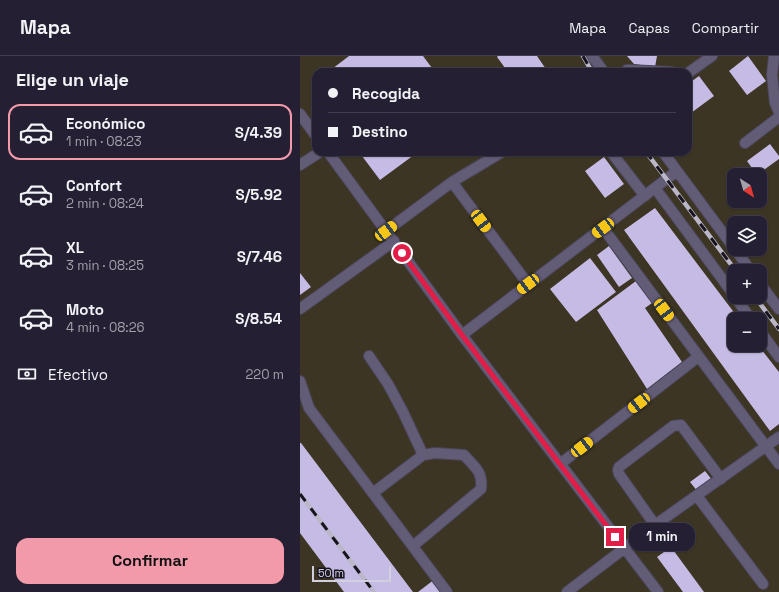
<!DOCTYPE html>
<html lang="es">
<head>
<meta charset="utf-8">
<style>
  body { margin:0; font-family:"Space Grotesk",sans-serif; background:#302c3e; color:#f1f3f6; height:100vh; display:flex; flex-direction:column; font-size:15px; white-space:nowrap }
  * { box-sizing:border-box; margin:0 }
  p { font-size:13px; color:#a3a2ac }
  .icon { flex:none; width:22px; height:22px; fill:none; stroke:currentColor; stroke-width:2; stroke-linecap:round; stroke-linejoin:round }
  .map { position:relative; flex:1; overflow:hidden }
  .sheet { display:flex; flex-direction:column; background:#241f32; width:300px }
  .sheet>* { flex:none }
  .top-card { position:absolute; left:12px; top:12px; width:380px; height:88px; border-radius:12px; box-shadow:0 1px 3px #0004,0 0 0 1px #413d4d; display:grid; align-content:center; height:88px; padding:0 16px; background:#241f32 }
  .needle { width:26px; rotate:143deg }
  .fabs { position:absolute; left:427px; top:112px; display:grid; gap:8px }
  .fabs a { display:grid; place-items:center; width:40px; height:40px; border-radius:8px; background:#241f32; box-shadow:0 1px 3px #0004,0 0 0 1px #413d4d; font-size:20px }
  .scale { position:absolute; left:12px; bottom:10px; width:79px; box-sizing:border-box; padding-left:4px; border:2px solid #d2cfdf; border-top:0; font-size:11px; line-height:14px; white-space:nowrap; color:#d2cfdf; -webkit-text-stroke:3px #17141f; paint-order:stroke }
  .end { position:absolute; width:18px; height:18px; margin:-9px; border:5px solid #e11d48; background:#fff; box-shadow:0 0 0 2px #fff }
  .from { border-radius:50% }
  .bubble { position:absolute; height:28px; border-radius:12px; background:#241f32; box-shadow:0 1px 3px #0004,0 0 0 1px #413d4d; font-size:13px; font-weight:700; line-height:28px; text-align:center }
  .car { position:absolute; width:12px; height:24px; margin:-12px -6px; border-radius:5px; box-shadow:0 0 3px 1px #0007; background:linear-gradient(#f5c518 24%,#345 0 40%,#f5c518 0 76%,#345 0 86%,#f5c518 0) }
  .top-card b { display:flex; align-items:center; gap:14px; height:38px; font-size:15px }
  .top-card b+b { border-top:1px solid #413d4d }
  .top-card i { width:10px; height:10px; background:#f1f3f6 }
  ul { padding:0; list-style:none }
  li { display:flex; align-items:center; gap:12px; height:56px; margin:0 8px 6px; padding:0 8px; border:2px solid transparent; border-radius:12px }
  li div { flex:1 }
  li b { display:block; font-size:15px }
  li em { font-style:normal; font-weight:700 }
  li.current { border-color:#f39aaa }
  li>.icon { width:36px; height:36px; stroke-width:1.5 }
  h2 { padding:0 16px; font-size:18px; line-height:48px }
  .pay { display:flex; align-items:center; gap:10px; height:44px; padding:0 16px; font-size:15px }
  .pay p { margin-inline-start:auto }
  .button { display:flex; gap:8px; margin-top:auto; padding:8px 16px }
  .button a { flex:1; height:46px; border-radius:12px; background:#f39aaa; color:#111; font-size:16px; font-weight:700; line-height:46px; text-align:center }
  header { display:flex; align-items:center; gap:24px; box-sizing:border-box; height:56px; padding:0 20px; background:#241f32; border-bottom:1px solid #413d4d }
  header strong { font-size:19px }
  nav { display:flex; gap:22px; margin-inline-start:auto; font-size:14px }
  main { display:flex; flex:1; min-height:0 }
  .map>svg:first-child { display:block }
</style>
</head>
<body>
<header>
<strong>Mapa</strong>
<nav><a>Mapa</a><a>Capas</a><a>Compartir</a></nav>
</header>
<main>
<section class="sheet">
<h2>Elige un viaje</h2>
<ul>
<li class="current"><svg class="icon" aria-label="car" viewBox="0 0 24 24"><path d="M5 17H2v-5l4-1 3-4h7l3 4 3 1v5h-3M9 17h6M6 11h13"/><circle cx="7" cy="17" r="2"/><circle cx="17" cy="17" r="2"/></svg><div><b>Económico</b><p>1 min · 08:23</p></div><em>S/4.39</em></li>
<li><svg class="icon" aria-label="car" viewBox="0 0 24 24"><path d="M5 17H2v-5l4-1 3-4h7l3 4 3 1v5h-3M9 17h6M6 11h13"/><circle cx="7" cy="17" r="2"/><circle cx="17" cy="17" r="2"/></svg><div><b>Confort</b><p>2 min · 08:24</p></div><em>S/5.92</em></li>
<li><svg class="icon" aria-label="car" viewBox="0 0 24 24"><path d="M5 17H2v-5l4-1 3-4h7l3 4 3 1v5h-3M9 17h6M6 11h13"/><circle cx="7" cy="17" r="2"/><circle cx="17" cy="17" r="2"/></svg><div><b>XL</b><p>3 min · 08:25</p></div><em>S/7.46</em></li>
<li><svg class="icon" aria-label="car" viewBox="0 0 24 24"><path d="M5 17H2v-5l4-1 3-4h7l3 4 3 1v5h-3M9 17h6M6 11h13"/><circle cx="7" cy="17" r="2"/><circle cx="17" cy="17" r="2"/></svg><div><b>Moto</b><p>4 min · 08:26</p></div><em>S/8.54</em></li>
</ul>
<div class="pay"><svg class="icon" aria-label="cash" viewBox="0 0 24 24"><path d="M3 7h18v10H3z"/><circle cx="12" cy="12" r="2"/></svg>Efectivo<p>220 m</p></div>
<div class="button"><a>Confirmar</a></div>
</section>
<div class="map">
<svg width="479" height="536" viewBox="0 0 479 536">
  <rect width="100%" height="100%" fill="#302942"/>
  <path fill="#3c3524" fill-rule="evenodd" d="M0,0H479V536H0ZM16,16H388V96H16ZM434,119H460V145H434ZM434,167H460V193H434ZM434,215H460V241H434ZM434,263H460V289H434Z"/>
  <path fill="#c5bbe5" d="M49,0H123L135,16H28Z
    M198,0H237L248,16H208L197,1Z
    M327,0H357L355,11L334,8Z
    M448,0L466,25L447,39L429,15Z
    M399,20L414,40L391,57L388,53V28Z
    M470,88L479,100V103L457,119L447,105Z
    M59,96H118L80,124Z
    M304,101L324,128L305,142L285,115Z
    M355,152L439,263H434V289H458L479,316V368L470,375L324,174Z
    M309,190L332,222L319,231L297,199Z
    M290,202L316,236L276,266L250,233Z
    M0,217L11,231L0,239Z
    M336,225L352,247L345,252L382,306L347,333L297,254Z
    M0,387H1L113,536H44L0,477Z
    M405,415L413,425L398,436L390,426Z
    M371,491L404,536H383L357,501Z
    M135,523L145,536H118Z"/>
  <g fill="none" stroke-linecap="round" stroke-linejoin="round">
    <g stroke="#4c475b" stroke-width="12">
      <path id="minor" d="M292,0L304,16
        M474,0L472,19L475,47L479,56
        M327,14L371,16
        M388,17L412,0
        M0,58L16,80
        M445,87L479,61
        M28,96L162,279L358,536
        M311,96L345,140
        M363,96L434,192
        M0,109L20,96
        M152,126L228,228
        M355,132L434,239
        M303,172L479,408
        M86,175L152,126L202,96
        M435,193L451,215
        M460,228L479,253
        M435,241L451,263
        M0,253L94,185
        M460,275L479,301
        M162,279L377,115
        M69,300L88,328L103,356L123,399L135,397L164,399C175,411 183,416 181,433L113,490
        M0,325L9,352L147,536
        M260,408L398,301
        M73,437L123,399
        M397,440L463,528
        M355,469L319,418L318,414L319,411L373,370L381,369L421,423
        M267,536L355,469L479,381"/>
    </g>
    <use href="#minor" stroke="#625c77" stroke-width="10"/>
    <g stroke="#bbb7c9" stroke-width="4.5">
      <path id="rail" d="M283,0L292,16
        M346,96L436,215
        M455,241L479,273
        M0,438L74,536"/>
    </g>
    <use href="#rail" stroke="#17141f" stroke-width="3" stroke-dasharray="9" stroke-linecap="butt"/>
  </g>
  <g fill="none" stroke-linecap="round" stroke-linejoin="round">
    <path stroke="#e11d48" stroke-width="5" d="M102,197L162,279L315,481"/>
  </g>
</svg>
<div class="fabs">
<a><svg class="needle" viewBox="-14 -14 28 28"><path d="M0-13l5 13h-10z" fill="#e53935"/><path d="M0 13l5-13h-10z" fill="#a3a2ac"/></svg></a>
<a><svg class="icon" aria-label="layers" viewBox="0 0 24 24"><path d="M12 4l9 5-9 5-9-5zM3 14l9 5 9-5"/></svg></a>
<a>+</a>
<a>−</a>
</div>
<div class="scale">50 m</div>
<i class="end from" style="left:102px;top:197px"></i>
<i class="end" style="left:315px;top:481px"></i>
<div class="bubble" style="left:329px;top:467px;width:66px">1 min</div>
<i class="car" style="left:181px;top:165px;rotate:143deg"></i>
<i class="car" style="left:303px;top:172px;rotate:233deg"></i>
<i class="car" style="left:86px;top:175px;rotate:53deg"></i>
<i class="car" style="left:228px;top:228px;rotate:233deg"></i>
<i class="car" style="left:364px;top:254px;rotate:143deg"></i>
<i class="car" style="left:339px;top:347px;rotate:232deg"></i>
<i class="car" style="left:282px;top:391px;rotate:52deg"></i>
<div class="top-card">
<b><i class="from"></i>Recogida</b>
<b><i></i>Destino</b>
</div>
</div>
</main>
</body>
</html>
